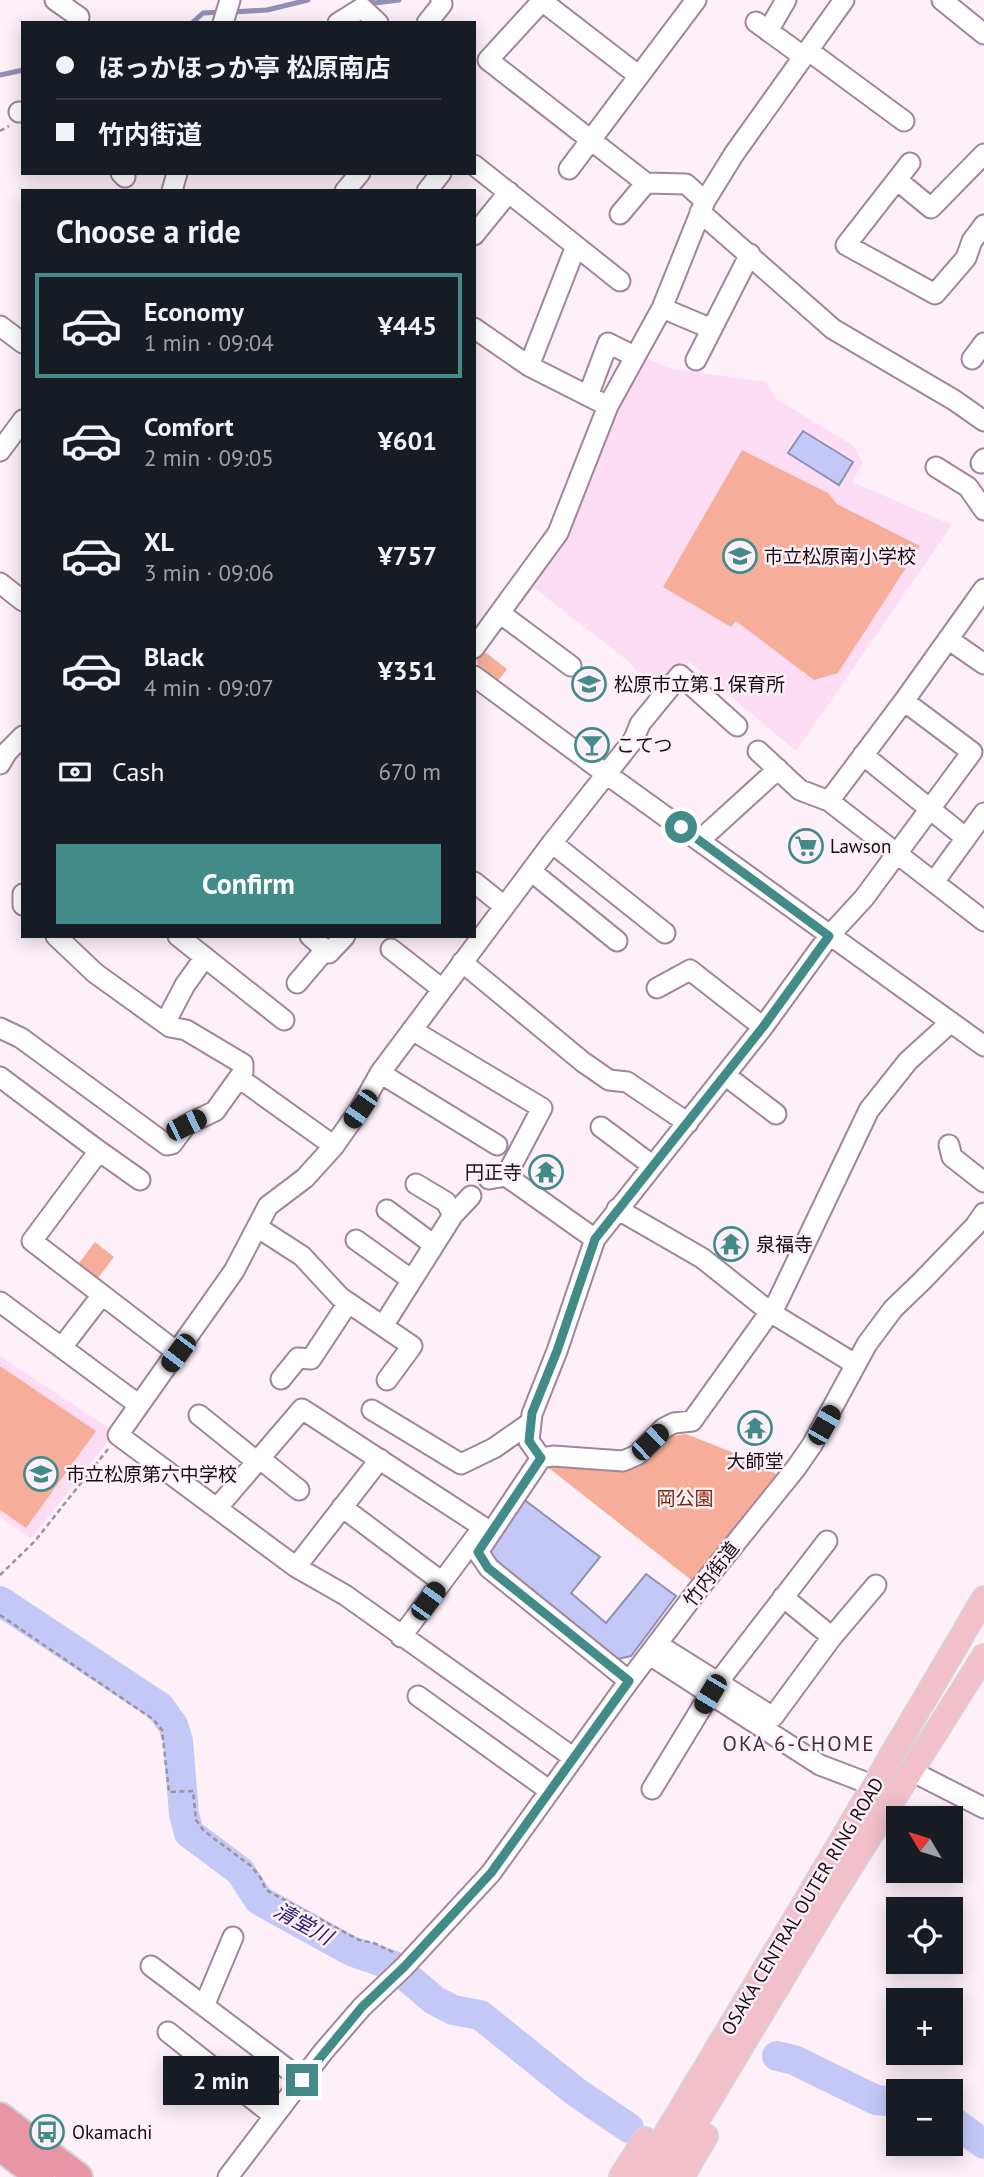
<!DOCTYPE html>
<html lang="en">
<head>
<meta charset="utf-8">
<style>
  body { margin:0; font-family:"PT Sans","Noto Sans JP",sans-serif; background:#242831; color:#f1f3f6; height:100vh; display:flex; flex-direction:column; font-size:26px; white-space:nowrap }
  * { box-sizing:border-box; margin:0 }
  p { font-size:23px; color:#9ea1a6 }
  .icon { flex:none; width:38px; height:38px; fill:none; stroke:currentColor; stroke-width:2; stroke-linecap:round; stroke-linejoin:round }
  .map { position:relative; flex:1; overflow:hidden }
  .drawer { position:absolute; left:21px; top:189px; width:455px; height:749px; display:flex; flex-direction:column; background:#171b24; border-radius:0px; box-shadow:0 4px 18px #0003 }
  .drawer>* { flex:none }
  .top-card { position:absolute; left:21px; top:21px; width:455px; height:154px; border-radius:0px; box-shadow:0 4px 18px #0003; display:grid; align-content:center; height:154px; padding:0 35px; background:#171b24 }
  .needle { width:46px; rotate:308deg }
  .fabs { position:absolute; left:886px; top:1806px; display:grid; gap:14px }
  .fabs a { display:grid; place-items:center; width:77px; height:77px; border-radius:0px; background:#171b24; box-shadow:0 4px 18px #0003; font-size:35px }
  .end { position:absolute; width:32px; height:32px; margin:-16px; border:9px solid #438b88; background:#fff; box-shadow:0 0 0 4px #fff }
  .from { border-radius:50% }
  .bubble { position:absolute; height:49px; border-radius:0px; background:#171b24; box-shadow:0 4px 18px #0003; font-size:23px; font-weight:700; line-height:49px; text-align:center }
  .car { position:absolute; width:21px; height:42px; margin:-21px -10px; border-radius:9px; box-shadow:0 0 5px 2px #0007; background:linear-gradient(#222 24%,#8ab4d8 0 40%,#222 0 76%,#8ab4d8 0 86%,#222 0) }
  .top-card b { display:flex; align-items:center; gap:24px; height:66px; font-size:26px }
  .top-card b+b { border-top:2px solid #363941 }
  .top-card i { width:18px; height:18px; background:#f1f3f6 }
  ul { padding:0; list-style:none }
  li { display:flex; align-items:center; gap:21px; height:105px; margin:0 14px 10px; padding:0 21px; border:4px solid transparent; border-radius:0px }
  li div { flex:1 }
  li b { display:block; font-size:26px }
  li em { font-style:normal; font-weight:700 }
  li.on { border-color:#438b88 }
  li>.icon { width:63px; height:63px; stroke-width:1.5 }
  h2 { padding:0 35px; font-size:32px; line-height:84px }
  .pay { display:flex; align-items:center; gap:18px; height:77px; padding:0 35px; font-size:26px }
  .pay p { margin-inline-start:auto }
  .button { display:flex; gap:14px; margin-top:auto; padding:14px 35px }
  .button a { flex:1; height:80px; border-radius:0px; background:#438b88; color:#fff; font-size:28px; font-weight:700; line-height:80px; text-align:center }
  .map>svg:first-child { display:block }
</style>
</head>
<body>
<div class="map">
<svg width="984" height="2177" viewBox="0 0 984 2177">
  <rect width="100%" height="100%" fill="#fdf0f9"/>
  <path fill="#fdddf3" d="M643,357L672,369L766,382L776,399L854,446L863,464L852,482L952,525L796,751L690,662L684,669L674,667L654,691L628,661L533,587L582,496L615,412Z
    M0,1356L115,1432L31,1539L0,1517Z"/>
  <path fill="#f6ae9b" d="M742,450L828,493L837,504L920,546L838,673L814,680L736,621L731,627L663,587Z
    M481,649L507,669L498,681L478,666L476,656Z
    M95,1242L114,1257L98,1278L79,1263Z
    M0,1366L96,1431L26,1528L0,1510Z
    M686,1434L737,1454L780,1476L695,1583L545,1465L599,1466L660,1438Z"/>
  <path fill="#c3c8f7" stroke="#8f90b3" stroke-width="2" d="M803,431L853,462L839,485L788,453Z
    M522,1498L600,1557L571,1593L606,1623L646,1574L676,1596L631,1656L618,1659L494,1565L490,1551Z"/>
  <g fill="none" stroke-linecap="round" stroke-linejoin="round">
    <path stroke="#8f90b3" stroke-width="5" d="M364,0L375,3L399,0
      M232,12L267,10L308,0
      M192,23L203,13L222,12
      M0,75L23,70"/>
    <path stroke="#c3c8f7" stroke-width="30" d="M0,1601L160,1707L173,1725L178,1741L184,1814L189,1833L240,1871L259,1900L351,1951L394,1966L434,2000L453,2010L480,2015L576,2092L629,2128
      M777,2056L794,2060L876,2100L898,2102
      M950,2119L984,2144"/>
    <g stroke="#a3859a" stroke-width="23">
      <path id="minor" d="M55,0L79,17
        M543,0L488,60L646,183L686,184L705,201
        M942,0L984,34
        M542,1L639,76
        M756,22L804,57
        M223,23L230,0
        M338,23L362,8L378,23
        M427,23L442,4L441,0
        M768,31L786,0
        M809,51L904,121
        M19,112H23
        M910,163L846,245L935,294L966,258L972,241L984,225
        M474,165L576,246L529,366
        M569,169L696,0
        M121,173L125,177
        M897,180L931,208L984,154
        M172,191L177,173
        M345,191L360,173
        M427,191L441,173
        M700,212L833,329L954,400L984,421
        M620,214L646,183
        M474,235L509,192
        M576,246L620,281
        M662,308L712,329
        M0,326L23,343
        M474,328L529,366L608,406
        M972,359L984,343
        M696,360L750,254
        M588,396L608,343L634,356
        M0,451L23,420
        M981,463L984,459
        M936,467L968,487L984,510
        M0,583L23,601
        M501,614L571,666
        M948,639L984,664
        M474,648L558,533L608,406L662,308L705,201L734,154L844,0
        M474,676L605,773L984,1046
        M758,751L800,790L829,801L984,921
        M863,755L966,838
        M0,764L7,752L23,736
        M829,801L904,701L984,589
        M700,840L778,769
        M552,843L665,933
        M531,871L617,941
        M474,882L504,906
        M934,882L984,813
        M23,894V905
        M178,936L284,1020
        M310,936L329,953L345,936
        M391,949L442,989
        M462,962L583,1062L609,1080L627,1082L688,1123
        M297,983L325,950
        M657,988L690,970L763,1027
        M165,1023L185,985L205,957
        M0,1028L21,1038L167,1145L172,1144L186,1125L215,1111L243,1072V1064L186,1030L170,1027L95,973L56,936
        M412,1030L542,1108L506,1176
        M380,1073L497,1145
        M725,1075L776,1114
        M0,1077L99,1151L32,1241L178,1353
        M239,1078L334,1146
        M601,1127L653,1166
        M949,1145L952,1157L984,1182
        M99,1151L140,1180
        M489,1179L506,1176L595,1239
        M416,1184L446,1202L453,1215
        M617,1209L702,1258L770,1312L855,1364
        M387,1210L434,1245
        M257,1227L302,1256L340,1297L412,1346L387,1380
        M356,1240L412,1280
        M0,1302L139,1405
        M772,1313L869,1110L908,1061L951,1022
        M383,1326L453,1215L471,1196
        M62,1347L102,1295
        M281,1379L298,1358L311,1359L348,1303
        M372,1410L461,1464L494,1448L530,1423
        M199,1415L256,1461
        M259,1458L299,1490
        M541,1458L529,1441L532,1414L557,1351L595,1239L763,1027L829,936L864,898L972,752L904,701
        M218,1507L302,1409L483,1527
        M342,1507L442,1582
        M296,1567L380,1459
        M783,1597L832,1637
        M401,1637L480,1531
        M657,1644L773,1717L832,1637L876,1585
        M650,1655L820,1765L862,1781
        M629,1681L489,1568L478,1552L541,1458L553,1456L623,1461L637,1455L664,1428L674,1423L692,1421L770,1312
        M719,1681L827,1541
        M418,1696L550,1791
        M574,1758L345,1595L296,1567L118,1435L234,1271L268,1206L305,1178L334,1146L360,1109L380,1073L552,843L634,739L640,724L680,675L737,726
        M923,1777L984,1808
        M652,1789L710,1694
        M151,1966L302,2080
        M204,2006L233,1937
        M168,2032L274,2116
        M228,2177L323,2052L362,2007L404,1967L491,1873L629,1681L697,1591L796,1468L812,1445L867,1344L893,1309L923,1280L975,1226L984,1213"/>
    </g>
    <g stroke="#d5d3d5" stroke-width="26">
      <path id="major" d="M621,2177L645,2139
        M640,2177L814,1887L984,1598
        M663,2177L831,1898L984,1656
        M682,2177L706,2136"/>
    </g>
    <g stroke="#d5d3d5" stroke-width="32">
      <path id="highway" d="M0,2117L78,2177
        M0,2146L40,2177"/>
    </g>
    <path stroke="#9d919a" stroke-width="2.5" stroke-dasharray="5 3.5" stroke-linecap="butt" d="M0,131L9,126
      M0,1575L35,1541L108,1449
      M0,1615L154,1720L162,1730L169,1792L193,1791L196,1820L204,1831L251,1866L260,1877L266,1890L359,1940L374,1943L395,1953"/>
    <use href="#minor" stroke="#fff" stroke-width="19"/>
    <use href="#major" stroke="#f1c0ca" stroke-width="23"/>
    <use href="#highway" stroke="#e896a7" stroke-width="28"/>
  </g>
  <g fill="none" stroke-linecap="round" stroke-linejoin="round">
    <path stroke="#438b88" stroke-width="9" d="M302,2080L362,2007L404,1967L491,1873L629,1681L488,1568L478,1552L541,1458L529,1441L532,1413L557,1351L595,1239L763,1027L829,936L681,827"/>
  </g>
  <defs>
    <g id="school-ring" transform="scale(1.75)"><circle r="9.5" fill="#fdf0f9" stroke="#438b88" stroke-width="1.5"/><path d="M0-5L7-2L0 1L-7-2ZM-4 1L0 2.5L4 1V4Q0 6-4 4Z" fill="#438b88"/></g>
    <g id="bar-ring" transform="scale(1.75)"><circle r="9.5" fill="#fdf0f9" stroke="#438b88" stroke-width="1.5"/><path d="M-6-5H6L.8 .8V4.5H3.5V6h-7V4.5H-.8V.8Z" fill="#438b88"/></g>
    <g id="supermarket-ring" transform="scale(1.75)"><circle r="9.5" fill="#fdf0f9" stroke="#438b88" stroke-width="1.5"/><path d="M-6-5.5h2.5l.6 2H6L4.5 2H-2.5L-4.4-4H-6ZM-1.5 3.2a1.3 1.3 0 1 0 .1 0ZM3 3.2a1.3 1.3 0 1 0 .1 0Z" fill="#438b88"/></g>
    <g id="temple-ring" transform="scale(1.75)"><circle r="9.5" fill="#fdf0f9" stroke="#438b88" stroke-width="1.5"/><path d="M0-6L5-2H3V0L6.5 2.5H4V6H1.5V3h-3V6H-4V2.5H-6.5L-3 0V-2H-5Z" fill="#438b88"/></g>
    <g id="bus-ring" transform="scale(1.75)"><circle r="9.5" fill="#fdf0f9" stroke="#438b88" stroke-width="1.5"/><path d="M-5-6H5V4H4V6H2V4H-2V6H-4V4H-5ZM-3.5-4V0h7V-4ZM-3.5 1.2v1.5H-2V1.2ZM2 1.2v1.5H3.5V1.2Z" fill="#438b88"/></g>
  </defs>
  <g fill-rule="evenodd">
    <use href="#school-ring" x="740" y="556"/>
    <use href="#school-ring" x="589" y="684"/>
    <use href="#bar-ring" x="592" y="745"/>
    <use href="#supermarket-ring" x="806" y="846"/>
    <use href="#temple-ring" x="546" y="1172"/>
    <use href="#temple-ring" x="731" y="1244"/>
    <use href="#temple-ring" x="755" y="1428"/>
    <use href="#school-ring" x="41" y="1474"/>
    <use href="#bus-ring" x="47" y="2132"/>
  </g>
  <g text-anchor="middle" stroke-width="5" stroke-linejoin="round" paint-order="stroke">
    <g font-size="19" fill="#170c14" stroke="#fdf0f9" text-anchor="start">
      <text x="764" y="563">市立松原南小学校</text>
      <text x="614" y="691">松原市立第１保育所</text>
      <text x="616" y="752">こてつ</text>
      <text x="830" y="853">Lawson</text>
      <text x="522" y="1179" text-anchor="end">円正寺</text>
      <text x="756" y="1251">泉福寺</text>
      <text x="755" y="1468" text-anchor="middle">大師堂</text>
      <text x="66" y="1481">市立松原第六中学校</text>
      <text x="72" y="2139">Okamachi</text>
    </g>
    <g font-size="19" fill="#821f01" stroke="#fdf0f9">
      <text x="685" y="1505">岡公園</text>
    </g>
    <g font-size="19" fill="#170c14" stroke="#fdf0f9">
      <text transform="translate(711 1574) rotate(-52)" y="7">竹内街道</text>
      <text transform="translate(802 1906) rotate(-59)" y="7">OSAKA CENTRAL OUTER RING ROAD</text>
    </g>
    <g font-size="21" letter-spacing="2" fill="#442b3d" stroke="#fdf0f9">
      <text x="799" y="1751">OKA 6-CHOME</text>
    </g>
    <g font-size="21" font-style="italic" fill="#261c70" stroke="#fdf0f9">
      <text transform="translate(303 1924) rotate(29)" y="7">清堂川</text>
    </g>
  </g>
</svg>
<div class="fabs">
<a><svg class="needle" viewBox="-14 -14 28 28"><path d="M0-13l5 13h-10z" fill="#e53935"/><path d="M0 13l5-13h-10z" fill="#9ea1a6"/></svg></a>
<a><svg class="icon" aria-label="locate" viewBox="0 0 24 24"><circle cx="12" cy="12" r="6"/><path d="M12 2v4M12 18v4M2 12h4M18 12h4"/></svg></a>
<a>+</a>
<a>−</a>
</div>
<i class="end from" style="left:681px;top:827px"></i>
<i class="end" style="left:302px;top:2080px"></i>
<div class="bubble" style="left:163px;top:2056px;width:116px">2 min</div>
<i class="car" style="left:360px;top:1109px;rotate:215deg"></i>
<i class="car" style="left:186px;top:1125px;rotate:64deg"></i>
<i class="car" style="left:178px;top:1353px;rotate:217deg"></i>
<i class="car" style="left:824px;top:1425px;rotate:30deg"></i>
<i class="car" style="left:650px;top:1442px;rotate:46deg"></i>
<i class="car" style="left:428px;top:1601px;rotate:36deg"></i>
<i class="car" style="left:710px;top:1694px;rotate:211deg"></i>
<div class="top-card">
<b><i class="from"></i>ほっかほっか亭 松原南店</b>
<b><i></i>竹内街道</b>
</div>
<section class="drawer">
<h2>Choose a ride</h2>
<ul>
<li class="on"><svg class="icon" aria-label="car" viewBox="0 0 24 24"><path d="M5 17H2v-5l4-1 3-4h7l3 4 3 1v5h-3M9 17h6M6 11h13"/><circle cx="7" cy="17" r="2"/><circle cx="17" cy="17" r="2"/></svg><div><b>Economy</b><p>1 min · 09:04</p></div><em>¥445</em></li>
<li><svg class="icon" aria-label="car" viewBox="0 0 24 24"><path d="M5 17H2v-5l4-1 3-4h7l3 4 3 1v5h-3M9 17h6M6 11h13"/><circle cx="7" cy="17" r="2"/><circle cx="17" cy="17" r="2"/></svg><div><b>Comfort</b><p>2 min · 09:05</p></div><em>¥601</em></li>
<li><svg class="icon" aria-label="car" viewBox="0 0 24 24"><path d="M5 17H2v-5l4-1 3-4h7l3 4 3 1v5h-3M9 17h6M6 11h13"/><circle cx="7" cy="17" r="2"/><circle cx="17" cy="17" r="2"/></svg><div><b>XL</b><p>3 min · 09:06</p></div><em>¥757</em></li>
<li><svg class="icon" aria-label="car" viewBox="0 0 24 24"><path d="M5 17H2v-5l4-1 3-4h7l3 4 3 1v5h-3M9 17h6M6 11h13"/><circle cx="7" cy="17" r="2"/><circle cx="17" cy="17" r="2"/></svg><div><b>Black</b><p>4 min · 09:07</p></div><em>¥351</em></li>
</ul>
<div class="pay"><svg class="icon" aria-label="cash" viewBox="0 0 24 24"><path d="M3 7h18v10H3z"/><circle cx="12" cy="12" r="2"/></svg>Cash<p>670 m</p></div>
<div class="button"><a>Confirm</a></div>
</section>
</div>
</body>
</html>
